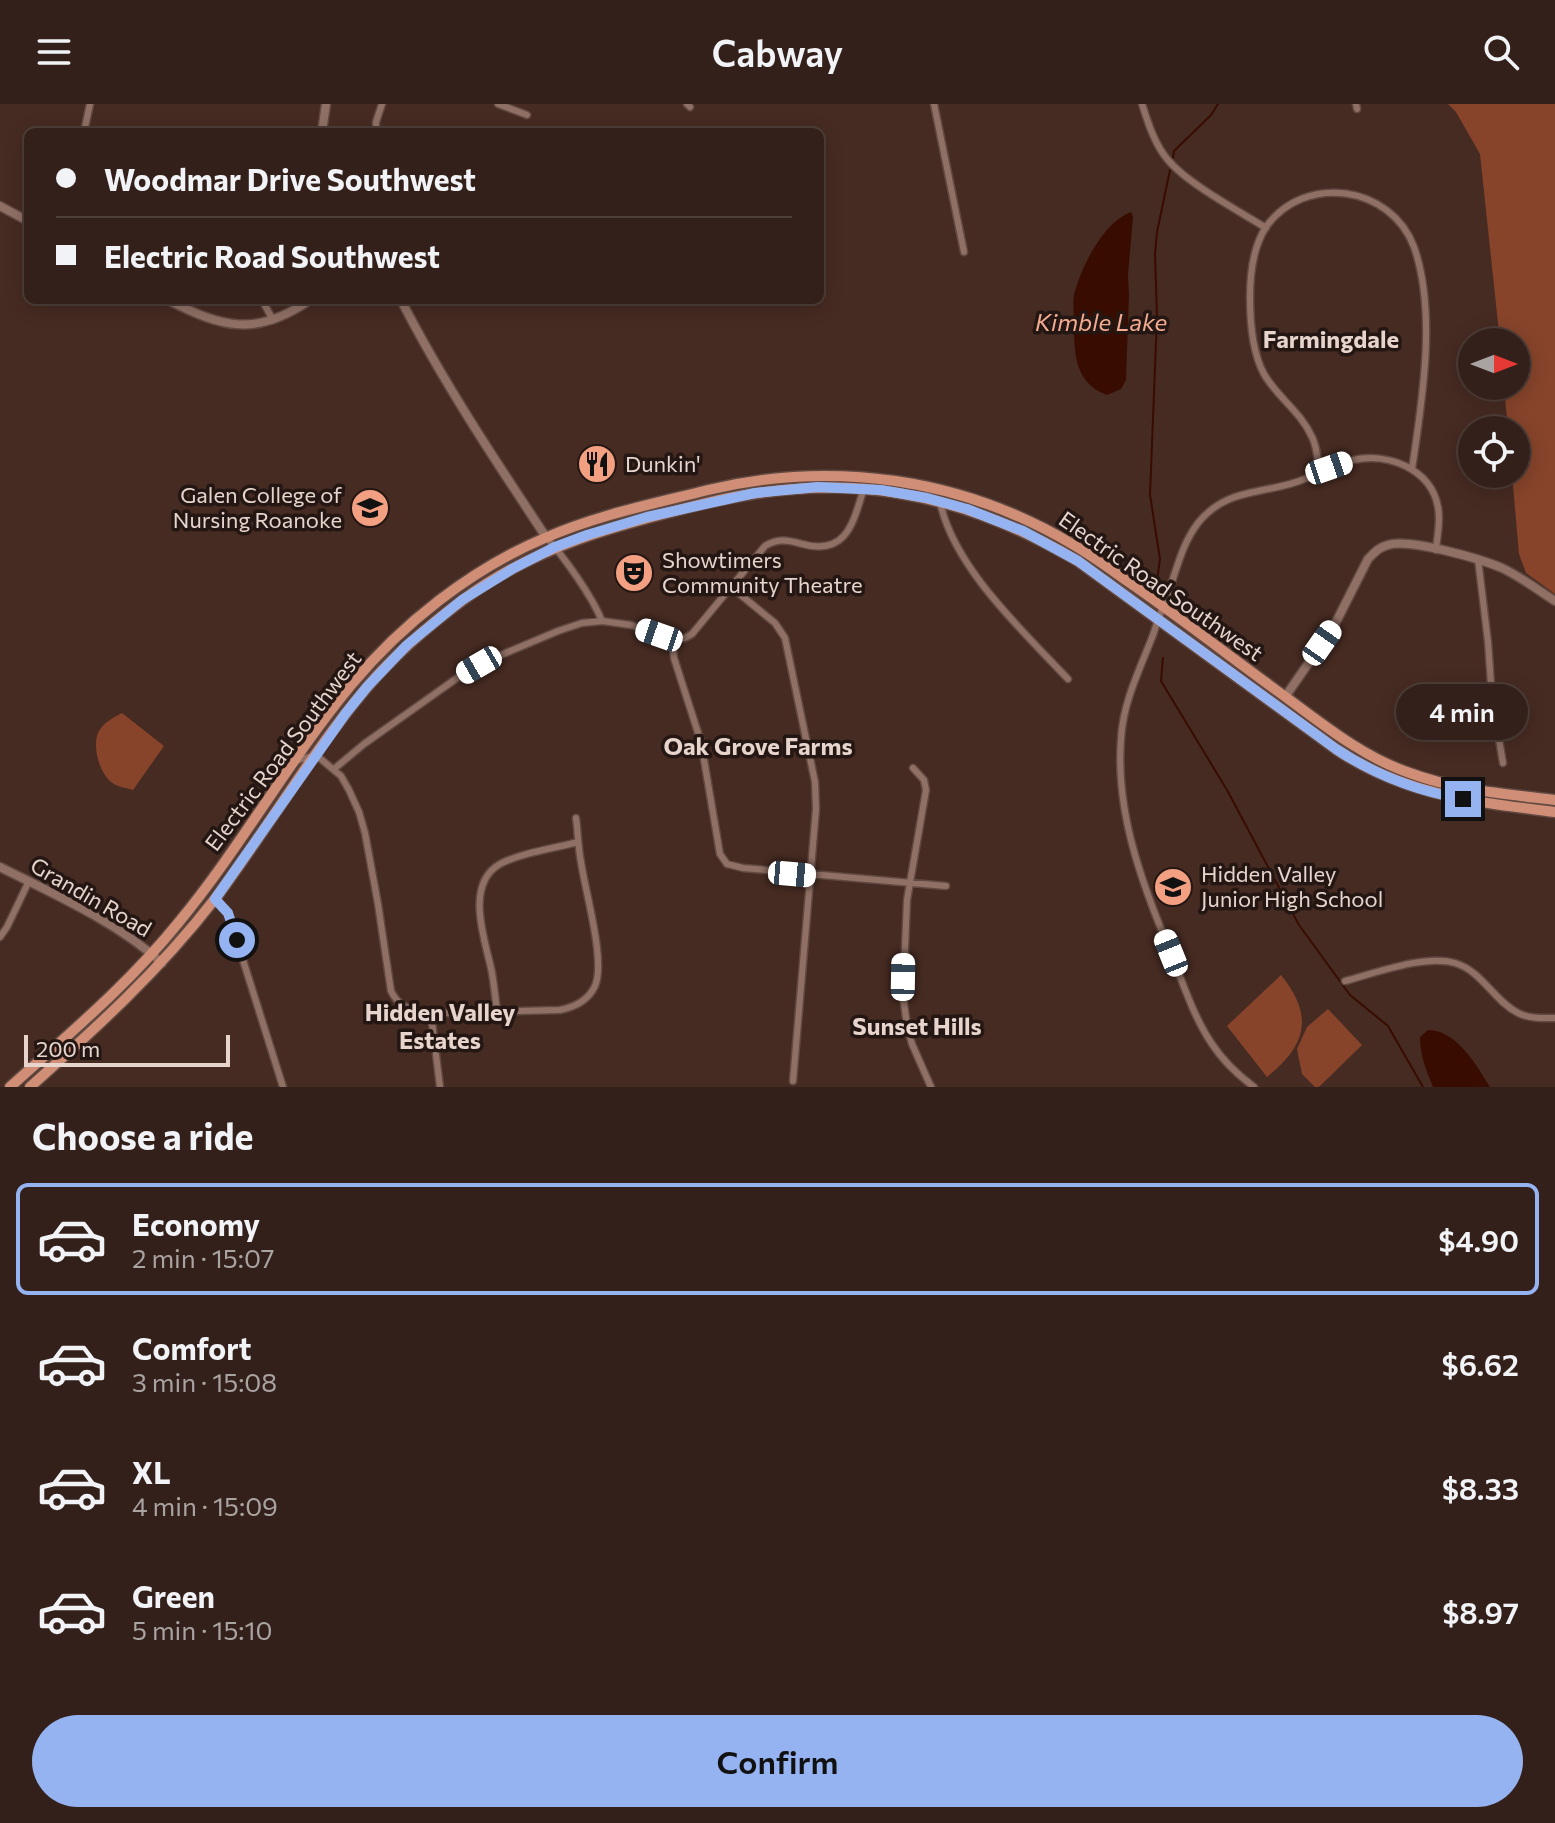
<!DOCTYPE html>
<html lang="en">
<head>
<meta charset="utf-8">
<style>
  body { margin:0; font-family:Commissioner,sans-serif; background:#3c2823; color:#f1f3f6; height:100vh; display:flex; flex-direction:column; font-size:30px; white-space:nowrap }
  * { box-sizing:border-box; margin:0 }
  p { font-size:26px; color:#a9a3a2 }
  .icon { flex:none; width:44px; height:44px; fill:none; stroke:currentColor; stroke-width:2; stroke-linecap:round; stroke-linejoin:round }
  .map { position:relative; height:983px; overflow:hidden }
  .sheet { display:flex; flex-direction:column; background:#34201a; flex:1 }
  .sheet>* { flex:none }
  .banner { position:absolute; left:24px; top:24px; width:800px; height:176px; border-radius:12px; box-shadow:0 4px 20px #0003,0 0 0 2px #4e3e39; display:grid; align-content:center; height:176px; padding:0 32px; background:#34201a }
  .needle { width:52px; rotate:90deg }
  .fabs { position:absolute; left:1458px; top:224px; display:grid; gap:16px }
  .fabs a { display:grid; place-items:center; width:72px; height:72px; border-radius:50%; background:#34201a; box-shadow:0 4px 20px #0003,0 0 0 2px #4e3e39; font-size:40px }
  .scale { position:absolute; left:24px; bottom:20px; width:206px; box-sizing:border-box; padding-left:8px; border:4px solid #e6d4cd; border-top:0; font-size:22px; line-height:28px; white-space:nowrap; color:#e6d4cd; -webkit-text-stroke:6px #241713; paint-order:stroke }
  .end { position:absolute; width:36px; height:36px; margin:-18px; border:10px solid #95b2f1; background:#111; box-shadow:0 0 0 4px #111 }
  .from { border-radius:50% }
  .bubble { position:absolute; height:56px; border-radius:28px; background:#34201a; box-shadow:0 4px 20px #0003,0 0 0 2px #4e3e39; font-size:26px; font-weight:600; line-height:56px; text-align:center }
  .car { position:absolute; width:24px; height:48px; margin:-24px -12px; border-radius:10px; box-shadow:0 0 6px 2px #0007; background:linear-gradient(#fff 24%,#345 0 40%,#fff 0 76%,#345 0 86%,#fff 0) }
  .banner b { display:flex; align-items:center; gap:28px; height:76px; font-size:30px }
  .banner b+b { border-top:2px solid #4e3e39 }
  .banner i { width:20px; height:20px; background:#f1f3f6 }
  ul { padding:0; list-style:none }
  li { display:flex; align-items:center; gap:24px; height:112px; margin:0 16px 12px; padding:0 16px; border:4px solid transparent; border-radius:12px }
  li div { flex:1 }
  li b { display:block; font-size:30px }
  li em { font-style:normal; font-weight:600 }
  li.on { border-color:#95b2f1 }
  li>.icon { width:72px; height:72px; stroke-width:1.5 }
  h2 { padding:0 32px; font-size:36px; line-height:96px }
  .cta { display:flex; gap:16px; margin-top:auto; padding:16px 32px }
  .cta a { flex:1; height:92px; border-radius:48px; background:#95b2f1; color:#111; font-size:32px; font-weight:600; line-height:92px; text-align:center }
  header { display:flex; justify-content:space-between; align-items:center; height:104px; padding:0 32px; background:#34201a; font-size:36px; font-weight:600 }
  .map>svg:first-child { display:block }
</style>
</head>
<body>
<header><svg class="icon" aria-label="menu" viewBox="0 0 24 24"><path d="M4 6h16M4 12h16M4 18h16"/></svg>Cabway<svg class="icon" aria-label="search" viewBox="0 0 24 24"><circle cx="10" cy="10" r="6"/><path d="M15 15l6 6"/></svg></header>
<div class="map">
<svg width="1555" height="983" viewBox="0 0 1555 983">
  <rect width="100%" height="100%" fill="#462b22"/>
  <path fill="#87442b" d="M1448,0H1555V490L1526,469L1519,450L1512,370H1516V326H1508L1504,282H1516V238H1500L1480,50L1456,8Z
    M122,609L164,642L133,686C127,684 119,683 114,680C100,672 92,644 98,629C103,619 112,614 122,609Z
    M1281,871C1314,912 1307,941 1267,973L1227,922Z
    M1328,905L1362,941L1319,983H1315L1302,970L1297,945L1307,923Z"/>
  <path fill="#390c00" d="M1131,108L1133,113L1128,171L1129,191L1126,276L1121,285L1107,291C1074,279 1074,248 1074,218C1074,208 1072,196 1075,187C1083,160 1103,119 1131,108Z
    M1428,926C1457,926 1477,962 1490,983H1433C1426,966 1420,951 1420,933Z"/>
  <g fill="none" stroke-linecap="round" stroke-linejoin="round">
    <path stroke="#390c00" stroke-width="2" d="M1173,54L1174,47L1211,11L1218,0
      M1156,484L1160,455L1150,391L1157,213L1155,150L1157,128L1170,66
      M1163,554L1161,577L1227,686L1299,821L1350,891L1388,922L1423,983"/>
    <g stroke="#604941" stroke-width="9">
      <path id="minor" d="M498,0L527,11
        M687,0L690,3
        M934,0L964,148
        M1142,0C1148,19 1155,41 1168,56C1188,80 1239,107 1266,124
        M1356,0L1357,5
        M84,28L90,0
        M376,28V18L382,0
        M262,196L273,216
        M1319,368C1318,356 1317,343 1312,333C1301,308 1277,293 1264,270C1252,248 1250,218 1250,193C1250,170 1253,143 1266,123C1304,69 1391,81 1414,143C1437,208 1422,298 1412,365
        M940,398C954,464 1023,527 1068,575
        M546,433C564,453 592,492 602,517
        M1478,455L1488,538L1492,594L1503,659
        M731,483L775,519L785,534L815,678L816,705L793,977
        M672,535L674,554L701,638L720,750L727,760L743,764L946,782
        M295,657L316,651L341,672L349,686L359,708L365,729L378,800L391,887C401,907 413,903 430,913
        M913,664L924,676L926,686L907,796L903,892L907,921L912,940L931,983
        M334,665L364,640L460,572L489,556L558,527L582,519L602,517L631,521L672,535L685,534L692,530L765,442C778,434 788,436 802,440C847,452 853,419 864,384
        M215,795L228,809L231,818L283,983
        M0,833L7,823L29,777
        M1345,877C1375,869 1426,850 1455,859C1482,867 1494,897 1518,909C1530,915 1543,914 1555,914
        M497,907C495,892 494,878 491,864C484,833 465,780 500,760C520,749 556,744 578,738
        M430,913L445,909L560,906C575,903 588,897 595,882C606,857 585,787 581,758C578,743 578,729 576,714
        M430,913L432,918L440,983
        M1254,983C1238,971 1223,957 1212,940C1195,915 1185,885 1174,857C1145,786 1115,713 1121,635C1123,598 1140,565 1153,531C1156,522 1159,512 1163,503C1175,475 1179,444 1198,419C1224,387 1254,390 1290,380C1312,374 1331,362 1353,356C1388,348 1431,365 1438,403C1441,417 1437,432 1436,446"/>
    </g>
    <g stroke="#604941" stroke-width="11">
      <path id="tertiary" d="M322,28L326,0
        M0,102L28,117
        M168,196C223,224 256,233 310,196
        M401,196C443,278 495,356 546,433
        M1285,593L1333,524L1368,455C1374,449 1379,443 1388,441C1409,434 1481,455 1502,464C1521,473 1538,486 1555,497
        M0,763C54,790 117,818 162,859"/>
    </g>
    <g stroke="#604941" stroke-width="13">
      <path id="primary" d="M10,983C69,930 129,880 179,818C241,743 289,656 351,581C402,520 471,465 545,434C597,411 653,400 708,386C833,356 961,374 1072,440C1091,451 1109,464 1127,477C1181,514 1233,555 1287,594C1325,622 1362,652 1407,668C1454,686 1505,690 1555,696
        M30,983C96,924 159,867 214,796C266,727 310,650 367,583C395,550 429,521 464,495C537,441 620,420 706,399C843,366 958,386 1078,457L1336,645C1404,691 1476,698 1555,708"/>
    </g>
    <use href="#minor" stroke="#907065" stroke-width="6"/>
    <use href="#tertiary" stroke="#907065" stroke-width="8"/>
    <use href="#primary" stroke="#d08e76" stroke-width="10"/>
  </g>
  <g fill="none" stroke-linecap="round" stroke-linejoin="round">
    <path stroke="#95b2f1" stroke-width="10" d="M237,836L228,809L215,795L346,609L367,583L407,541L462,496L514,464L555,443L587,431L647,413L755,389L818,383L881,386L927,394L967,405L1023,427L1078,457L1336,645C1375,671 1417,687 1463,695"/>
  </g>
  <defs>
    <g id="restaurant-disc" transform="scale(2)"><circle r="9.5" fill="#f3a082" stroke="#241713"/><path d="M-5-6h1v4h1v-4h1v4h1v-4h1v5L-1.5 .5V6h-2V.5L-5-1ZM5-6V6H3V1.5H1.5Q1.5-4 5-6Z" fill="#111"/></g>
    <g id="university-disc" transform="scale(2)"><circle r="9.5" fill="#f3a082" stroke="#241713"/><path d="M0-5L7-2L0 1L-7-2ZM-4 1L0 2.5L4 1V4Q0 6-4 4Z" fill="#111"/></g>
    <g id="theatre-disc" transform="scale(2)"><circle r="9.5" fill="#f3a082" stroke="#241713"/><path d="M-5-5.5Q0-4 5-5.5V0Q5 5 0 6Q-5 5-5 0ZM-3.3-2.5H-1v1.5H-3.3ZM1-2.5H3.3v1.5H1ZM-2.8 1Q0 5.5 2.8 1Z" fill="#111"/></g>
    <g id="school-disc" transform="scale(2)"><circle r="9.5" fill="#f3a082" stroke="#241713"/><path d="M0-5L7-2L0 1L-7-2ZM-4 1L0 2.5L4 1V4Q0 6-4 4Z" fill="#111"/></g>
  </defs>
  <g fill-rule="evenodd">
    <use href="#restaurant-disc" x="597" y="360"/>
    <use href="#university-disc" x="370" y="404"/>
    <use href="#theatre-disc" x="634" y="469"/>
    <use href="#school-disc" x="1173" y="783"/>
  </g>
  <g text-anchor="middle" stroke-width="7" stroke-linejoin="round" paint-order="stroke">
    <g font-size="22" fill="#e6d4cd" stroke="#241713" text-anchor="start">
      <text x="625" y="368">Dunkin'</text>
      <text x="342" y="399" text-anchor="end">Galen College of<tspan x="342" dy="25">Nursing Roanoke</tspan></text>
      <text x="662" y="464">Showtimers<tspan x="662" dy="25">Community Theatre</tspan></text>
      <text x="1201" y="778">Hidden Valley<tspan x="1201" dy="25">Junior High School</tspan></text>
    </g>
    <g font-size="22" fill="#e6d4cd" stroke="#241713">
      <text transform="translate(1161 482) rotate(35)" y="8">Electric Road Southwest</text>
      <text transform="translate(283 647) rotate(-53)" y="8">Electric Road Southwest</text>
      <text transform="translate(91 793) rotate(30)" y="8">Grandin Road</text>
    </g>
    <g font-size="24" font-style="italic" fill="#f4ab91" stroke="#241713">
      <text x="1101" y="227">Kimble Lake</text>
    </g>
    <g font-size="24" font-weight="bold" fill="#e6d4cd" stroke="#241713">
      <text x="1331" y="244">Farmingdale</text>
      <text x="758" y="651">Oak Grove Farms</text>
      <text x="440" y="917">Hidden Valley<tspan x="440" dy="28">Estates</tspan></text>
      <text x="917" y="931">Sunset Hills</text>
    </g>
  </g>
</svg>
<div class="fabs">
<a><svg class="needle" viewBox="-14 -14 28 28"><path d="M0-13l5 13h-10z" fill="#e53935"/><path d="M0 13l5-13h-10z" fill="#a9a3a2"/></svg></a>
<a><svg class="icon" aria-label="locate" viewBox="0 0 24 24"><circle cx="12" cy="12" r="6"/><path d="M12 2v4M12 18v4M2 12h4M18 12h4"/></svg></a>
</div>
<div class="scale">200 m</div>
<i class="end from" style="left:237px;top:836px"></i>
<i class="end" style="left:1463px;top:695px"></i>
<div class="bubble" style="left:1396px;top:580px;width:132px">4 min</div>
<i class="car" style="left:1329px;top:364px;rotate:71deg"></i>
<i class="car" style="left:659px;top:531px;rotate:289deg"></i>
<i class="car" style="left:1322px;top:539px;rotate:35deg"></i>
<i class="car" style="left:479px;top:561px;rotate:240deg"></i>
<i class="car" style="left:792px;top:770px;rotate:95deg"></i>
<i class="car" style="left:1171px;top:849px;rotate:338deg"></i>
<i class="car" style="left:903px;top:873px;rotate:1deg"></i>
<div class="banner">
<b><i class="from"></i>Woodmar Drive Southwest</b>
<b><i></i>Electric Road Southwest</b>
</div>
</div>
<section class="sheet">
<h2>Choose a ride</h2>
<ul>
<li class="on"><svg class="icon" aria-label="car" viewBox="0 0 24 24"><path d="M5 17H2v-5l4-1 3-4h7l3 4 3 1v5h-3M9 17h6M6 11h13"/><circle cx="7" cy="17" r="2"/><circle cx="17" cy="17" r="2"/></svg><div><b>Economy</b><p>2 min · 15:07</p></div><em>$4.90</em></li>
<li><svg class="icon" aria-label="car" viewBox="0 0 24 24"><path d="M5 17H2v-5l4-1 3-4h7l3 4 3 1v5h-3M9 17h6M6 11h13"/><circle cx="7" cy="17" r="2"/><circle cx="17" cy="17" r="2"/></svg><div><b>Comfort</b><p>3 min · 15:08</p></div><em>$6.62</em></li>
<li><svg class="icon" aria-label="car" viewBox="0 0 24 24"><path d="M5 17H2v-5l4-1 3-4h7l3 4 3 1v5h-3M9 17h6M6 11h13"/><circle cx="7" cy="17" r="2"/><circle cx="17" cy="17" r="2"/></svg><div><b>XL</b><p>4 min · 15:09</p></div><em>$8.33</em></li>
<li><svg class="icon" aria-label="car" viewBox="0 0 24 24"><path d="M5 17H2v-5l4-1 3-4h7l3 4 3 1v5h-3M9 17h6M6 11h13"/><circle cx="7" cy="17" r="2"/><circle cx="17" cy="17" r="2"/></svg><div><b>Green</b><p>5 min · 15:10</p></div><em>$8.97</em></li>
</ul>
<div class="cta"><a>Confirm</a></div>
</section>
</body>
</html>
